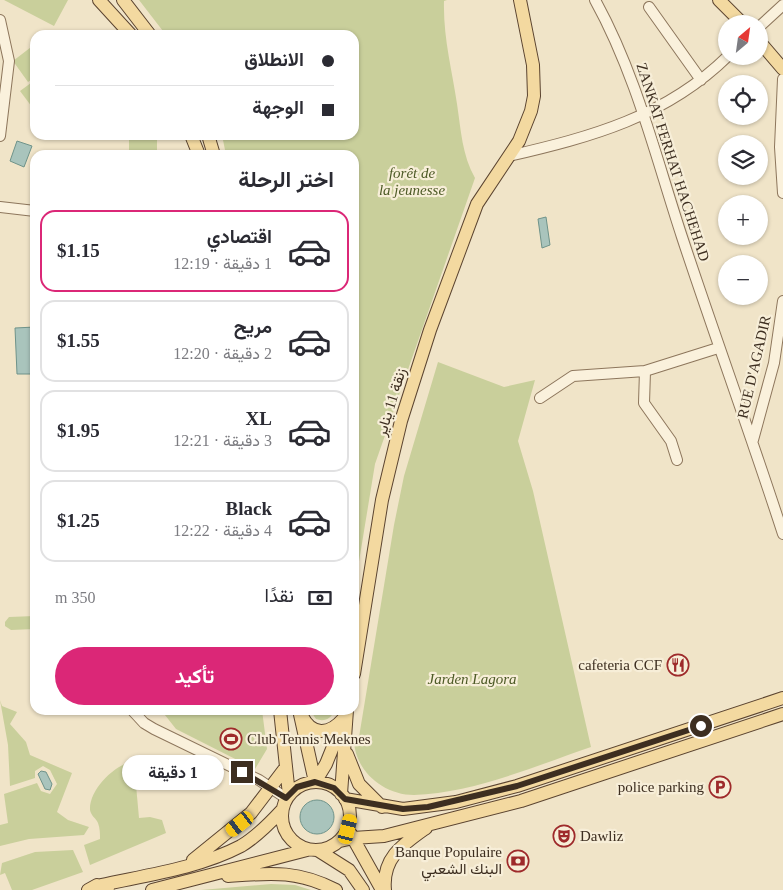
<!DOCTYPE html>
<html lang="ar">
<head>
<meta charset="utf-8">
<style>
  body { margin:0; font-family:"Times New Roman",Vazirmatn,serif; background:#f2f2f3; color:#2b2b33; direction:rtl; height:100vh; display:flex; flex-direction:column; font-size:19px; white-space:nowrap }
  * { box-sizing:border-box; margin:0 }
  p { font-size:16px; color:#7c7c81 }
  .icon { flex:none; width:28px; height:28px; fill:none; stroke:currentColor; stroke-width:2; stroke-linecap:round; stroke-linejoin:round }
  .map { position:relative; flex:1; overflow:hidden; direction:ltr }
  .details { position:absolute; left:30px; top:150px; width:329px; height:565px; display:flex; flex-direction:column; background:#fff; border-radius:15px; box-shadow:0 1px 4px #0004; direction:rtl }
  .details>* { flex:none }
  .guide { position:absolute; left:30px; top:30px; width:329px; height:110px; border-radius:15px; box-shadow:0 1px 4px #0004; direction:rtl; display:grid; align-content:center; height:110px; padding:0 25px; background:#fff }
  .needle { width:32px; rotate:29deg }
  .buttons { position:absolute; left:718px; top:15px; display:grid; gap:10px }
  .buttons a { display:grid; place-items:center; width:50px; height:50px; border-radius:50%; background:#fff; box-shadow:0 1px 4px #0004; font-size:25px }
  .end { position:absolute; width:22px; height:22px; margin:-11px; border:6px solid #3d2e20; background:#fff; box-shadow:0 0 0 2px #fff }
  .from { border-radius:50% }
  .bubble { position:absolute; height:35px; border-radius:18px; background:#fff; box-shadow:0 1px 4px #0004; font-size:16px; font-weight:700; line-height:35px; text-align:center; direction:rtl }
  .car { position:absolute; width:15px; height:30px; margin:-15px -8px; border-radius:6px; box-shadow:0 0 4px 1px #0007; background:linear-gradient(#f5c518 24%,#345 0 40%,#f5c518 0 76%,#345 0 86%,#f5c518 0) }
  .guide b { display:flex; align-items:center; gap:18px; height:48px; font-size:19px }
  .guide b+b { border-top:1px solid #e1e1e2 }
  .guide i { width:12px; height:12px; background:#2b2b33 }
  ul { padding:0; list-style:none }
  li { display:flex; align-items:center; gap:15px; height:82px; margin:0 10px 8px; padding:0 15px; border:2px solid #e1e1e2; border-radius:15px }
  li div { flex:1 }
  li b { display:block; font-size:19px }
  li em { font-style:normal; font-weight:700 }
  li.on { border-color:#db2777 }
  li>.icon { width:45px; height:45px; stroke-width:1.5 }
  h2 { padding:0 25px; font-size:22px; line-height:60px }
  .pay { display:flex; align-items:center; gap:12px; height:55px; padding:0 25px; font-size:19px }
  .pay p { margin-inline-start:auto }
  .cta { display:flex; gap:10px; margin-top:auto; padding:10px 25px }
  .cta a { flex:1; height:58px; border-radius:30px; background:#db2777; color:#fff; font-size:20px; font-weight:700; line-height:58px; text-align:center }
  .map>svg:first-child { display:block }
</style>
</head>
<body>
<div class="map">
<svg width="783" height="890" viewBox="0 0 783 890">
  <rect width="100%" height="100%" fill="#f0e4c8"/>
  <path fill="#c9cf9b" d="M4,0H68L54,26Z
    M139,0H447L444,1C443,37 452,70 457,104C461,130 462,155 475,178L375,464L354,592V155H226L222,135H354V35H166Z
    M35,44V77L28,82L13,61Z
    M35,80V111L20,91Z
    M129,135H157V155H129Z
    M438,362L504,387L535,380L518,441L533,491L591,747C535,766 474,793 414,795C384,795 356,772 354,742L359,737L394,525L404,476Z
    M35,616V629L11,630L5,626V622L9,617Z
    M0,700L2,706L17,712L10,724L26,742L30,755L72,773L57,812L68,820L89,827L84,835L29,839L0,846V825L8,823L4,794L37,783L41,791L50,794L57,784L50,770L43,766L35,771V778L10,786L8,745Z
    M161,710H262L267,749L255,769L176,729Z
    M310,710H334C332,719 324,722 316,719Z
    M127,763H134L139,818L150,817L162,820L166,833L90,865L84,845L100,839C100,834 100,828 98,823C96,818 91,816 90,810C89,791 111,769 127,763Z
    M73,850L83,872L32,890H12L5,873L0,875L2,863L35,852Z
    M271,884L295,885L311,890H201Z"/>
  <path fill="#a9c4bc" stroke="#6f938a" d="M17,141L32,146L24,167L10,161Z
    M546,217L550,245L542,248L538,219Z
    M35,327V374H17L15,328Z
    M41,771L46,772L52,784L50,790L45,789L38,774Z
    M300 817a17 17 0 1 1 34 0a17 17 0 1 1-34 0Z"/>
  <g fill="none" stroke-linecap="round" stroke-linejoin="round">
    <g stroke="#8d765c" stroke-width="12">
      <path id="minor" d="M595,0C636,74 656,158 682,237C715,337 751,435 783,534
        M649,7L701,80
        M0,20L9,61L0,136
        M759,27L783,5
        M783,79L780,147L783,193
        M509,156C591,137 666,117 728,56
        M0,207L35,211
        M645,371L644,403L671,441L677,460
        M540,398L573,376L645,371L718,348
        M753,440L774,363L783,301
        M132,710L144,723L154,729L259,780L286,798"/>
    </g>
    <g stroke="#5b4430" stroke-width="14">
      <path id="major" d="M99,0L131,35
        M123,0L150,35
        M719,0L743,24
        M759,41L783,69
        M191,135L199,155
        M208,135L214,155
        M354,674L382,500L401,421L430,330L477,204L519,141L531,111L534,96L533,65L520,0
        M280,710L289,795
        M299,710L315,782
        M302,716C312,736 329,735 343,719
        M347,754L359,784L382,807
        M282 816a34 34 0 1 1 68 0a34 34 0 1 1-68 0Z
        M315,782L326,764L343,722
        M341,794L347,710
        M345,799L403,809L456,802L517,786L783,698
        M349,831L382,890
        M340,841L353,838L384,836L521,801L783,714
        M319,851L349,870L363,890
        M193,860L251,813L286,767
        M228,876C271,873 297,870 336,890
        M101,885C147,875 199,868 241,846C256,837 269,824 281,811
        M88,890L97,885L108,888
        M152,890L307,850
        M385,890C382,858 402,845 426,828"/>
    </g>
    <use href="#minor" stroke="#faf1dc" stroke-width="10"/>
    <use href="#major" stroke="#f3d9a0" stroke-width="12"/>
  </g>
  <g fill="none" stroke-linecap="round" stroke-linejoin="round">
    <path stroke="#3d2e20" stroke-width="6" d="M242,772L286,798L297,787L315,782L334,788L345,799L403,809L428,807L517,786L701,726"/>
  </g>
  <defs>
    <g id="restaurant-ring" transform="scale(1.125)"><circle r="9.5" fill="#f7eed8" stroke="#9e2a2b" stroke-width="1.5"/><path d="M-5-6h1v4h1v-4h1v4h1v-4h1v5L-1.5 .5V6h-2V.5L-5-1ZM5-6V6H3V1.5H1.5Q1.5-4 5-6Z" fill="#9e2a2b"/></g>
    <g id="stadium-ring" transform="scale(1.125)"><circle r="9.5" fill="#f7eed8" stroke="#9e2a2b" stroke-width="1.5"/><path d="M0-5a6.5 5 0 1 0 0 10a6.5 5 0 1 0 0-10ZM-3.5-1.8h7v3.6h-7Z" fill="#9e2a2b"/></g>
    <g id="parking-ring" transform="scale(1.125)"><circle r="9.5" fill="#f7eed8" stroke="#9e2a2b" stroke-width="1.5"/><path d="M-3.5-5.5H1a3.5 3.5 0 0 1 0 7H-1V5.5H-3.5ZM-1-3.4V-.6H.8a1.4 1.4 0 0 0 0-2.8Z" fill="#9e2a2b"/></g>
    <g id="theatre-ring" transform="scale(1.125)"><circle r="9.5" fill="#f7eed8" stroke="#9e2a2b" stroke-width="1.5"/><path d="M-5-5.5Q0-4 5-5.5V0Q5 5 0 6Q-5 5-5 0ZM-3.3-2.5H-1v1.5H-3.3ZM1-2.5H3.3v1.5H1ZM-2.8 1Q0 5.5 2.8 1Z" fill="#9e2a2b"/></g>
    <g id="bank-ring" transform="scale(1.125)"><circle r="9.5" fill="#f7eed8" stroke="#9e2a2b" stroke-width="1.5"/><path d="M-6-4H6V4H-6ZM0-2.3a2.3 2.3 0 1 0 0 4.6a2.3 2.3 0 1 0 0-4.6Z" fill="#9e2a2b"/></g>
  </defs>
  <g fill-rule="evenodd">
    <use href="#restaurant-ring" x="678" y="665"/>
    <use href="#stadium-ring" x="231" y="739"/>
    <use href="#parking-ring" x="720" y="787"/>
    <use href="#theatre-ring" x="564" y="836"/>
    <use href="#bank-ring" x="518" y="861"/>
  </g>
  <g text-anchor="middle" stroke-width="4.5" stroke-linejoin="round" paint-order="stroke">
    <g font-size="15" fill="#3d2e20" stroke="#f7eed8">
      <text transform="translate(673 162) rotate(72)" y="5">ZANKAT FERHAT HACHEHAD</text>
      <text transform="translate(754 367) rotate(-77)" y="5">RUE D'AGADIR</text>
      <text transform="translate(391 402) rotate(-73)" y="5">زنقة 11 يناير</text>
    </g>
    <g font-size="15" font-style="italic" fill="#4d5a26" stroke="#f7eed8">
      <text x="412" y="178">forêt de<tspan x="412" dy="17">la jeunesse</tspan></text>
      <text x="472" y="684">Jarden Lagora</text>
    </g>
    <g font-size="15" fill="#3d2e20" stroke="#f7eed8" text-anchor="end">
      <text x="662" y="670">cafeteria CCF</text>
      <text x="247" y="744" text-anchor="start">Club Tennis Meknes</text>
      <text x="704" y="792">police parking</text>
      <text x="580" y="841" text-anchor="start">Dawliz</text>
      <text x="502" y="857">Banque Populaire<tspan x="502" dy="17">البنك الشعبي</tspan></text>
    </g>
  </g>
</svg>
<div class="buttons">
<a><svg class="needle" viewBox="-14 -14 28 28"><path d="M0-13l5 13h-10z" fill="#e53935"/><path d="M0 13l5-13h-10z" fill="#7c7c81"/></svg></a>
<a><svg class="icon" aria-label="locate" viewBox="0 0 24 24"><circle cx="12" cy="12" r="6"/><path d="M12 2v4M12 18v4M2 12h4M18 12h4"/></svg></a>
<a><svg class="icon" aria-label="layers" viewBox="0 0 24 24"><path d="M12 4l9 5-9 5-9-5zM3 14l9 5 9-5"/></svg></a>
<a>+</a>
<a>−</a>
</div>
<i class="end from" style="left:701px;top:726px"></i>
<i class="end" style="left:242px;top:772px"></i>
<div class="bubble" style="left:122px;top:755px;width:102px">1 دقيقة</div>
<i class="car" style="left:240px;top:824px;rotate:232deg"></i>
<i class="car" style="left:348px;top:829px;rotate:14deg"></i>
<div class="guide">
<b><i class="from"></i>الانطلاق</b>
<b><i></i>الوجهة</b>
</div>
<section class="details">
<h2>اختر الرحلة</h2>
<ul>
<li class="on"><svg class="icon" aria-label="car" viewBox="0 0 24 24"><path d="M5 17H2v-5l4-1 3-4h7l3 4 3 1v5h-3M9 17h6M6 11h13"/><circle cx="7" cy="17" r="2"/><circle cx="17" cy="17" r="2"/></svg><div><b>اقتصادي</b><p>1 دقيقة · 12:19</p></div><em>$1.15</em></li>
<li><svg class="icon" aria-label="car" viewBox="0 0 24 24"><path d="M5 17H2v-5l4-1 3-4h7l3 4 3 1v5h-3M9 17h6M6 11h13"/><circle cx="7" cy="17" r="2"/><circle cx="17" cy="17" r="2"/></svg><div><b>مريح</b><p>2 دقيقة · 12:20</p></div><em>$1.55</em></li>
<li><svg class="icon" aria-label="car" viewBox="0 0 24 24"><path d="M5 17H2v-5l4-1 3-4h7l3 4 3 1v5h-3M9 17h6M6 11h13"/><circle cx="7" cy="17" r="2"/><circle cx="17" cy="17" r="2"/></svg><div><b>XL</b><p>3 دقيقة · 12:21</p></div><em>$1.95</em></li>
<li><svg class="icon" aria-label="car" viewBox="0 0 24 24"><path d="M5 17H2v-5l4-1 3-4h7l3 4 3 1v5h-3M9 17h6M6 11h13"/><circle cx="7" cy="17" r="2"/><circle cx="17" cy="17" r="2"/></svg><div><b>Black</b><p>4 دقيقة · 12:22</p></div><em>$1.25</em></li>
</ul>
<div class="pay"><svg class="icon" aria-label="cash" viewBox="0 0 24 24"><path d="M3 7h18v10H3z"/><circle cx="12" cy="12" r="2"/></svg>نقدًا<p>350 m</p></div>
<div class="cta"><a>تأكيد</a></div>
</section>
</div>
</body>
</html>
